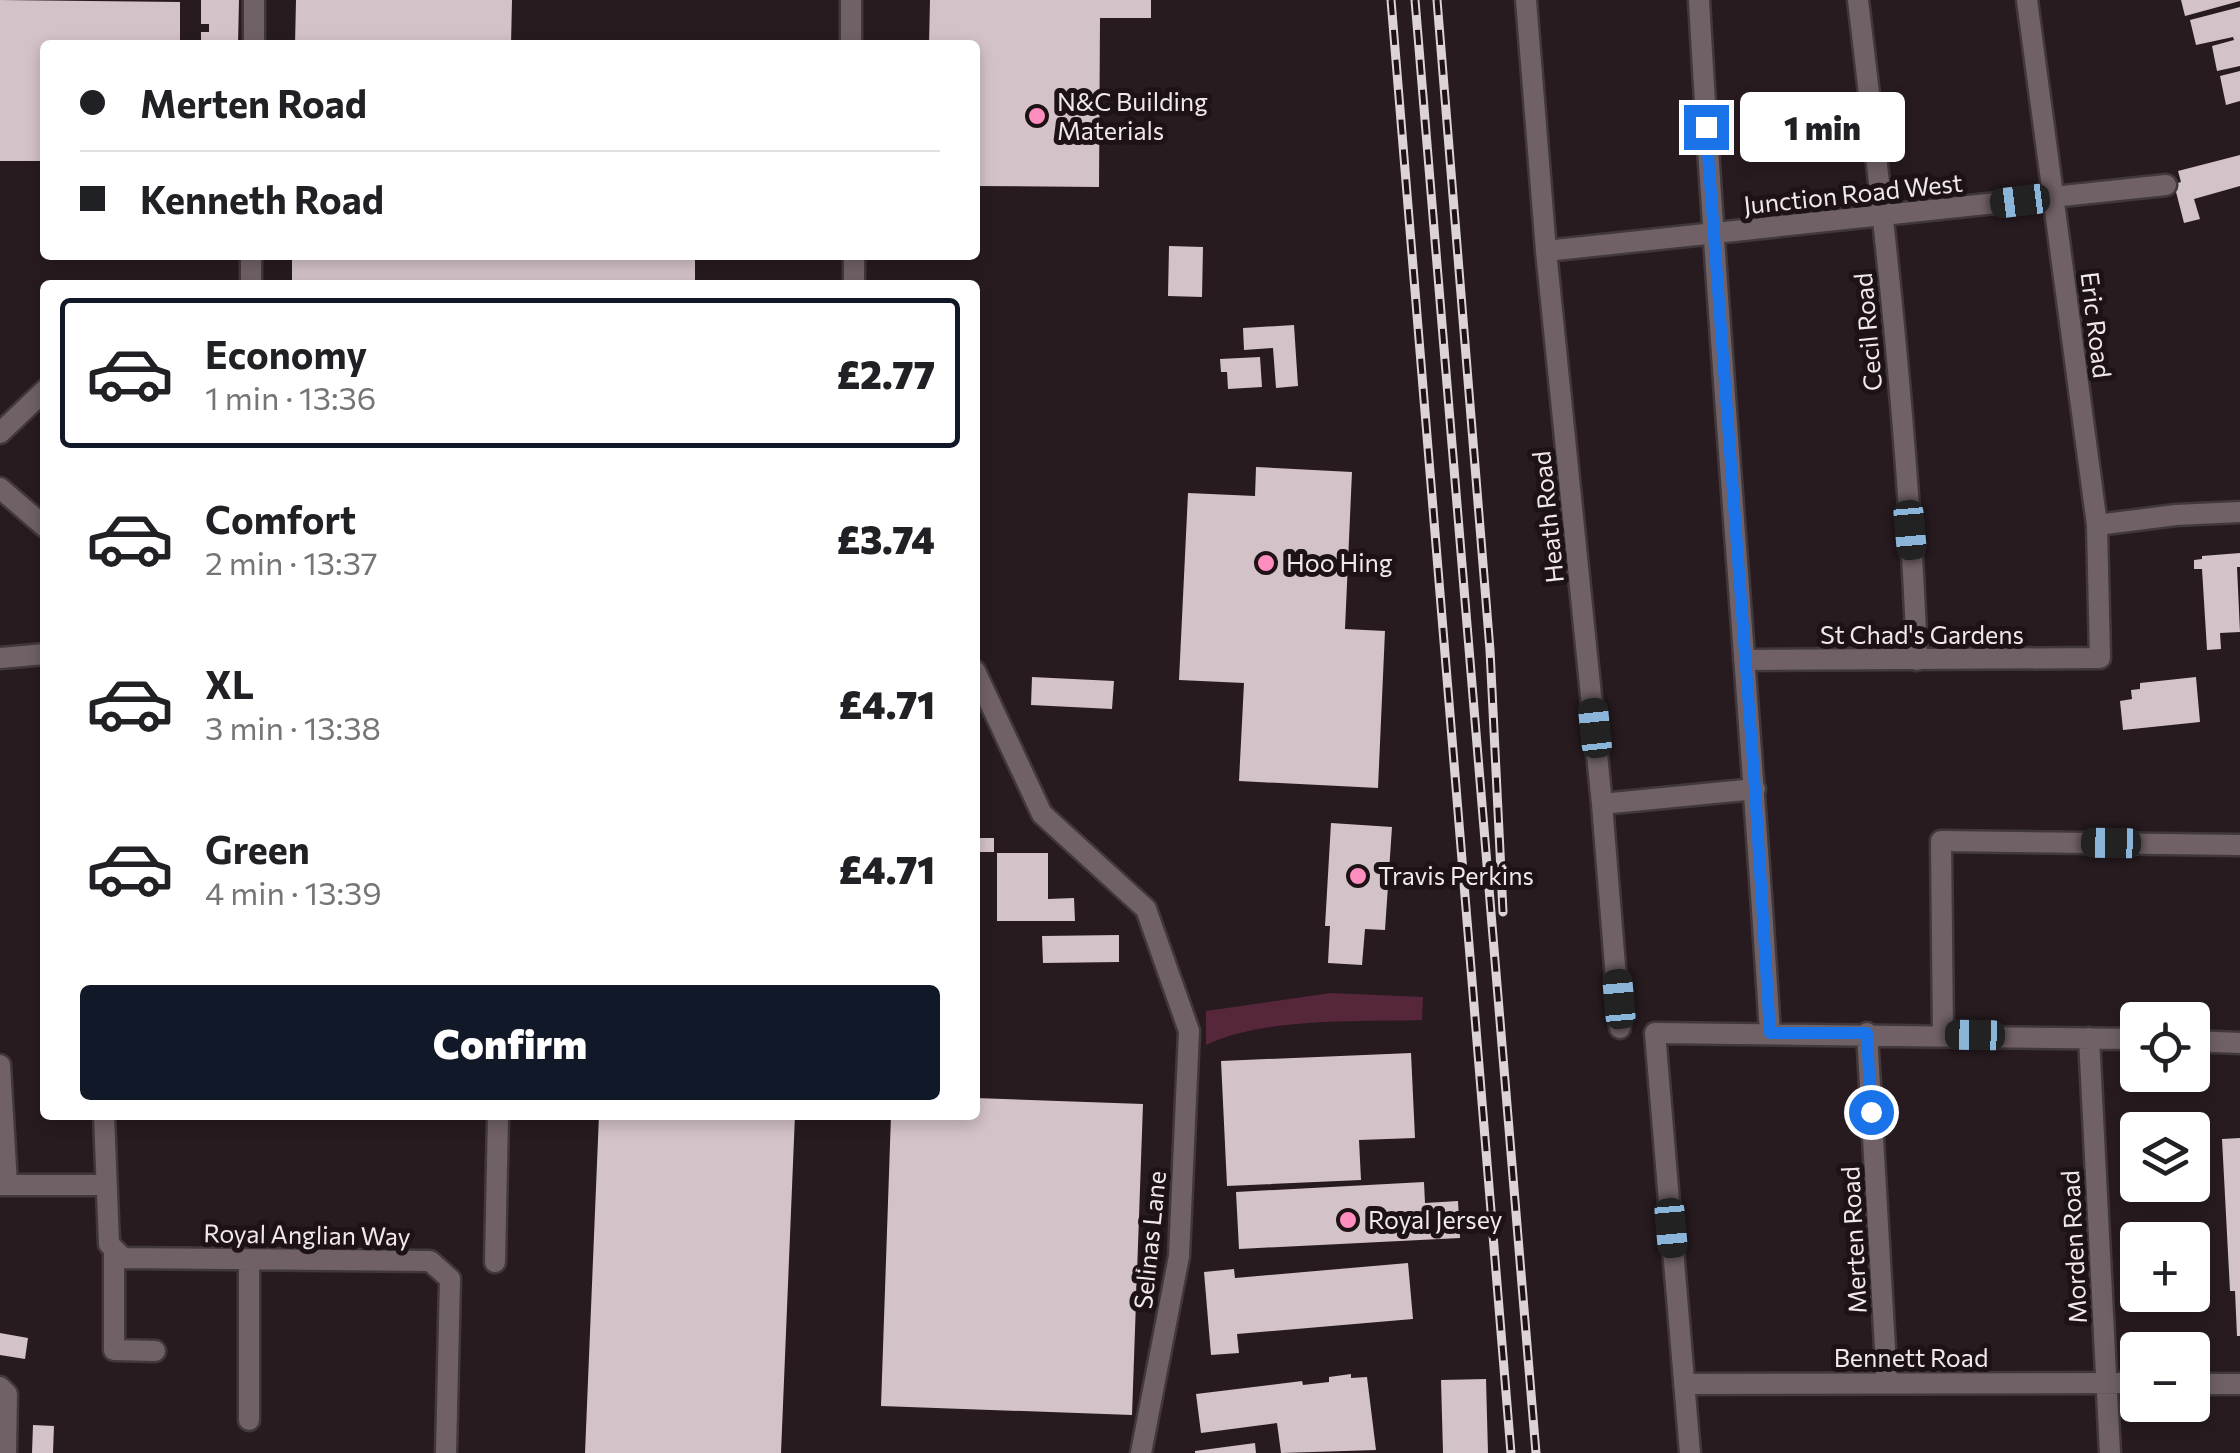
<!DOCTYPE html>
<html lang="en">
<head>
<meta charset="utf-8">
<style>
  body { margin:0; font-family:Commissioner,sans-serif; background:#f2f2f2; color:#202124; height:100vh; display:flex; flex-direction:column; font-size:38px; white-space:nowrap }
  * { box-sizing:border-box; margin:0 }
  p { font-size:32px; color:#757577 }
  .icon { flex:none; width:55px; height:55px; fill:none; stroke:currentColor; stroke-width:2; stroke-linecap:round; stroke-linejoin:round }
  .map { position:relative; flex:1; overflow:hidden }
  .side { position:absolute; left:40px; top:280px; width:940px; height:840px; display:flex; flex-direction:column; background:#fff; border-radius:10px; box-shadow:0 5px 15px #0003 }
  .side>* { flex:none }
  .banner { position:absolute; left:40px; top:40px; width:940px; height:220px; border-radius:10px; box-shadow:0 5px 15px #0003; display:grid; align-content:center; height:220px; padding:0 40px; background:#fff }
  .fabs { position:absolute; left:2120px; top:1002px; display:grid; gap:20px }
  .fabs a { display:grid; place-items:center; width:90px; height:90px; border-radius:10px; background:#fff; box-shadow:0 5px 15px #0003; font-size:50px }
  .end { position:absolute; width:45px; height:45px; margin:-22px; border:12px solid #1a73e8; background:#fff; box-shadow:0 0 0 5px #fff }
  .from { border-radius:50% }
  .bubble { position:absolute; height:70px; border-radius:10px; background:#fff; box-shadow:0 5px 15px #0003; font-size:32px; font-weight:800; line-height:70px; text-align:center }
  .car { position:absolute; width:30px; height:60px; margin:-30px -15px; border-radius:12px; box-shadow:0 0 8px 2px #0007; background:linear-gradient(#222 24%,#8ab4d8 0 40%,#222 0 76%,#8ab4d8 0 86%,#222 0) }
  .banner b { display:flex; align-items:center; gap:35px; height:95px; font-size:38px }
  .banner b+b { border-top:2px solid #e0e0e0 }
  .banner i { width:25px; height:25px; background:#202124 }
  ul { padding:18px 0 0; list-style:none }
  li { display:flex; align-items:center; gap:30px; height:150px; margin:0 20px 15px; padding:0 20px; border:5px solid transparent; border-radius:10px }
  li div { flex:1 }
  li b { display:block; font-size:38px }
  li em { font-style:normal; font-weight:800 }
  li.selected { border-color:#111827 }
  li>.icon { width:90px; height:90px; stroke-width:1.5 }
  .primary-button { display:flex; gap:20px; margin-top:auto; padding:20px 40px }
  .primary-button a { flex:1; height:115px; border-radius:10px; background:#111827; color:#fff; font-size:40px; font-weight:800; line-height:115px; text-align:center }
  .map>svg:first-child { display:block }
</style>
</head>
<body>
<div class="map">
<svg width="2240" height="1453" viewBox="0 0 2240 1453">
  <rect width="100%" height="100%" fill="#271b1f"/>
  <path fill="#56263b" d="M1331,993L1423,997L1422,1020C1358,1022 1265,1017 1206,1045V1011Z"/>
  <path fill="#d3c2c8" d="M0,0L180,2V45H45V161H0Z
    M201,0H239L238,45H201V32H209V24H201Z
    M296,0H512L511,45H295Z
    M930,0H1151V18H1100L1099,187L975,186V45H929Z
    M2181,0H2240V1L2185,16Z
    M2240,7V66L2217,71L2212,46L2234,40L2233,37L2196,45L2190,20Z
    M2240,71V101L2226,105L2220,76Z
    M2240,155V186L2194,199L2200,219L2184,223L2174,184L2181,182L2178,171Z
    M1169,246L1203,247L1202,297L1168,296Z
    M292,255H695V285H292Z
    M1294,325L1298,386L1276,388L1273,348L1244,350L1243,328Z
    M1260,357L1262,387L1228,389L1227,372H1221L1220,359Z
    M1256,467L1352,472L1345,629L1385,631L1378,788L1239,781L1244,683L1179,680L1188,493L1255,496Z
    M2240,553V567H2237L2240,632L2220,633L2221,649L2207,650L2202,569H2194V560L2202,559V556Z
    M1032,677L1114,681L1112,709L1031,705Z
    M2196,677L2200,722L2123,730L2120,701L2132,699L2131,690L2140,689V683Z
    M1331,823L1392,827L1385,930L1365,929L1362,965L1328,963L1330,926H1325Z
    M975,838H994V852H975Z
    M997,853H1048V899L1074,898L1075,921H997Z
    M1119,935V962L1043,963L1042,936Z
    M1411,1053L1415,1138L1359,1140L1361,1180L1227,1186L1221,1061Z
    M975,1098L1143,1104L1132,1415L881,1406L891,1115H975Z
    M599,1115H795L781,1453H585Z
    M2240,1138V1336H2237L2235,1291H2230L2222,1139Z
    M1424,1182L1425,1203L1458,1201L1460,1238L1239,1249L1236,1192Z
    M1408,1263L1413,1319L1237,1334L1239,1353L1211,1355L1204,1272L1234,1269L1235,1278Z
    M0,1333L28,1338L25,1359L0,1355Z
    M1351,1374V1378L1367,1377L1376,1450L1281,1453L1277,1423L1201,1433L1196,1394L1302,1381L1303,1385L1329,1382V1377Z
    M1486,1379L1488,1453H1443L1441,1380Z
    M33,1425L54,1426L53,1453H32Z
    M1255,1443L1256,1453H1195V1451Z"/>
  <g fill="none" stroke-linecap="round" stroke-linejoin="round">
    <g stroke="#41383b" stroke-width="25">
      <path id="minor" d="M1526,0L1546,251L1602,804L1620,1028
        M1699,0C1718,345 1749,689 1770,1033
        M1858,0C1884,219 1909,439 1917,660
        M254,45V0
        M851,45V0
        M1546,251L2166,185
        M854,255V285
        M251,285V255
        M0,433L45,390
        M0,488L45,527
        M2097,525L2176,515L2240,512
        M0,658L45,654
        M1744,660L2100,658L2097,525L2027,0
        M975,671L1042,814L1146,909L1189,1031L1179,1256L1141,1453
        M1602,804L1755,789
        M1867,1033L1887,1383
        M1943,1034L1941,841L2240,845
        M2089,1038L2110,1453
        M2192,1041L2240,1043
        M0,1065L7,1184
        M104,1115L109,1244L123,1258L430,1261L450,1279L446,1453
        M0,1185H106
        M114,1249V1350L155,1351
        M495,1262L498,1115
        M1684,1384L2138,1383
        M2192,1384H2240
        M0,1387L7,1394L6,1453
        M249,1420V1260
        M1690,1453L1655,1033L2138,1039"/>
    </g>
    <use href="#minor" stroke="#706166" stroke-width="20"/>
    <g stroke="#dcd3d6" stroke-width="9">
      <path id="rail" d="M1391,0L1511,1453
        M1415,0L1536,1453
        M1437,0L1490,650L1503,912"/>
    </g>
    <use href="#rail" stroke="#1d1216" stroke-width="5" stroke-dasharray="15" stroke-linecap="butt"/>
  </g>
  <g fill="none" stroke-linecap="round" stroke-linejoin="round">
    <path stroke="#1a73e8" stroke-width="12" d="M1706,127L1755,789L1770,1033H1867L1871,1112"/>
  </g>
  <g fill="#fe8ebd" stroke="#1d1216" stroke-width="4">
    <circle cx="1037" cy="116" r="10"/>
    <circle cx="1266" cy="563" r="10"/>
    <circle cx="1358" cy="876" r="10"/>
    <circle cx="1348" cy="1220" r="10"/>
  </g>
  <g text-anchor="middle" stroke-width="10" stroke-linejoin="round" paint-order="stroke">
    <g font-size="25" fill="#f1e8eb" stroke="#1d1216" text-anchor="start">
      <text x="1057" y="111">N&amp;C Building<tspan x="1057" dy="29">Materials</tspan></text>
      <text x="1286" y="572">Hoo Hing</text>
      <text x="1378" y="885">Travis Perkins</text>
      <text x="1368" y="1229">Royal Jersey</text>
    </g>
    <g font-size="25" fill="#f1e8eb" stroke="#1d1216">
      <text transform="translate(1853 194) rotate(-6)" y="9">Junction Road West</text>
      <text transform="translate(2096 325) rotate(83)" y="9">Eric Road</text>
      <text transform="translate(1868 332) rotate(-95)" y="9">Cecil Road</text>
      <text transform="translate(1548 517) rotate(-96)" y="9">Heath Road</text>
      <text x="1922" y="644">St Chad's Gardens</text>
      <text transform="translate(307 1235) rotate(1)" y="9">Royal Anglian Way</text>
      <text transform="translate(1150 1240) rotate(-84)" y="9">Selinas Lane</text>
      <text transform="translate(1854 1240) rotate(-93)" y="9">Merten Road</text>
      <text transform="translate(2074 1247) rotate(-93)" y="9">Morden Road</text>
      <text x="1911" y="1367">Bennett Road</text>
    </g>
  </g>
</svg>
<div class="fabs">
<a><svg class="icon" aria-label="locate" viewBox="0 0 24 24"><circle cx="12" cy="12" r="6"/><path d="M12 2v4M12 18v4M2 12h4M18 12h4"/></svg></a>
<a><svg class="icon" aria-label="layers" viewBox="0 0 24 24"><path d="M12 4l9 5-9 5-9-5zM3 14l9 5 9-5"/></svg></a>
<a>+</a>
<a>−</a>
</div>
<i class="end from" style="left:1871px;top:1112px"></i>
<i class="end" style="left:1706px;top:127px"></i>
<div class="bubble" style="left:1740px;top:92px;width:165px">1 min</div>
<i class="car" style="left:2020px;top:201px;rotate:263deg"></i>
<i class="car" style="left:1910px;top:530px;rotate:175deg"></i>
<i class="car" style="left:1595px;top:728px;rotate:354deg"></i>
<i class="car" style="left:2111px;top:843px;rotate:271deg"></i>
<i class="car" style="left:1619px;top:999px;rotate:355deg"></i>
<i class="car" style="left:1975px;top:1035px;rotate:271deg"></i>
<i class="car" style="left:1671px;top:1228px;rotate:175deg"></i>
<div class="banner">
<b><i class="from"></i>Merten Road</b>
<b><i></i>Kenneth Road</b>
</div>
<section class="side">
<ul>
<li class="selected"><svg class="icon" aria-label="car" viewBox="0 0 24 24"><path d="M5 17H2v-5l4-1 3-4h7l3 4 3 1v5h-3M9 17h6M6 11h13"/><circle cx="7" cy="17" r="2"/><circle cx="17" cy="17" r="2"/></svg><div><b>Economy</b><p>1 min · 13:36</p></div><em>£2.77</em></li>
<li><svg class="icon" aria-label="car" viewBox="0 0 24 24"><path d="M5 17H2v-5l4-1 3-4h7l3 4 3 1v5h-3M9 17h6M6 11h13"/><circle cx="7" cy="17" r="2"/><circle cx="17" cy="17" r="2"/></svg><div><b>Comfort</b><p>2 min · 13:37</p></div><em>£3.74</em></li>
<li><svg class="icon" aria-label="car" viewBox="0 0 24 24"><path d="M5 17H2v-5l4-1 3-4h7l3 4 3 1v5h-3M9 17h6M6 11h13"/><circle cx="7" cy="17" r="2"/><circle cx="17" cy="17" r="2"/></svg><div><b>XL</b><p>3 min · 13:38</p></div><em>£4.71</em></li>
<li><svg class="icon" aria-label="car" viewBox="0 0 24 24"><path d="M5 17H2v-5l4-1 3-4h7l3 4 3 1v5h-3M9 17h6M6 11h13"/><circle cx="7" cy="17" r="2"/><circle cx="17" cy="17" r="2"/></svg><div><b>Green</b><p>4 min · 13:39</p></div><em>£4.71</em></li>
</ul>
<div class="primary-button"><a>Confirm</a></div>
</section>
</div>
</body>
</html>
